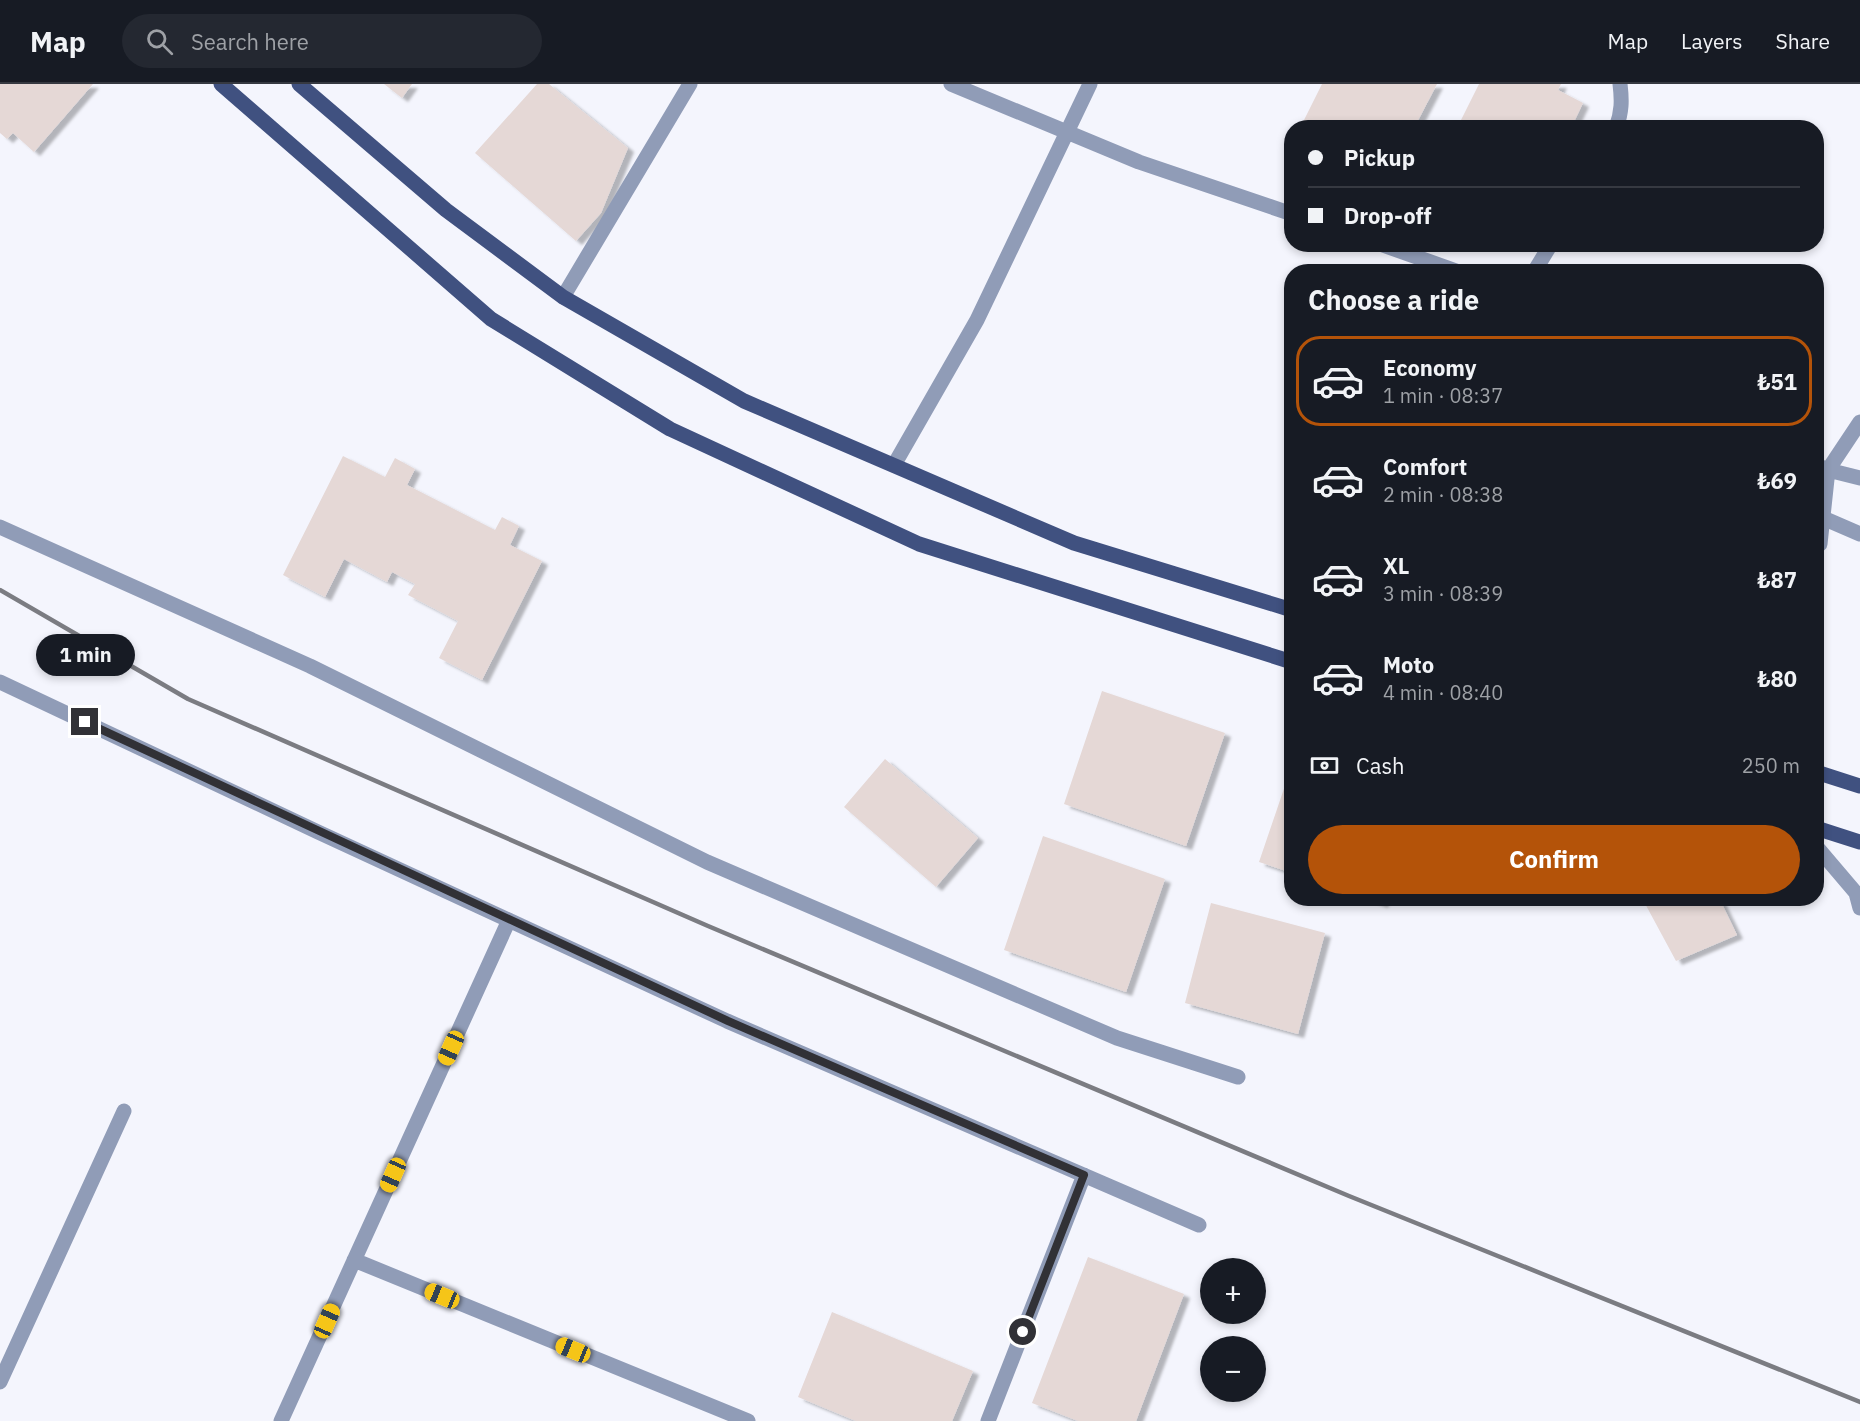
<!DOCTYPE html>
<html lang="en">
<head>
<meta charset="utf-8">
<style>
  body { margin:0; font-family:"IBM Plex Sans",sans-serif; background:#242831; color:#f1f3f6; height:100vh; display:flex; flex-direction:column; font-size:22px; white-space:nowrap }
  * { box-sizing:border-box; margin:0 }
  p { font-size:20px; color:#9ea1a6 }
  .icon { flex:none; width:33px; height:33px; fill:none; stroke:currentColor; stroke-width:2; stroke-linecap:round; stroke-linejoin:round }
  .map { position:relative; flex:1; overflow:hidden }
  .sheet { position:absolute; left:1284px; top:180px; width:540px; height:642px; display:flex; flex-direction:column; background:#171b24; border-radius:24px; box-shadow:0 3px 9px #0003 }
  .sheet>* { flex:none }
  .guide { position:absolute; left:1284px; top:36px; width:540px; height:132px; border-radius:24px; box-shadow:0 3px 9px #0003; display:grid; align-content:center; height:132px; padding:0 24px; background:#171b24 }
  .buttons { position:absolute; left:1200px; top:1174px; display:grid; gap:12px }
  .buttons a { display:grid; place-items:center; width:66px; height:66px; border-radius:50%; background:#171b24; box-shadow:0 3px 9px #0003; font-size:30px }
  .end { position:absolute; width:27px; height:27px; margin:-14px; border:8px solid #313136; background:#fff; box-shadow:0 0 0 3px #fff }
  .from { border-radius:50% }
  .bubble { position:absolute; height:42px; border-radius:21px; background:#171b24; box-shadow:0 3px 9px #0003; font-size:20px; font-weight:800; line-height:42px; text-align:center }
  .car { position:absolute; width:18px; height:36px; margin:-18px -9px; border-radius:8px; box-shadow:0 0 4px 2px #0007; background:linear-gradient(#f5c518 24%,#345 0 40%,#f5c518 0 76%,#345 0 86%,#f5c518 0) }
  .guide b { display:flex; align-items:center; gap:21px; height:57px; font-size:22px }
  .guide b+b { border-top:2px solid #363941 }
  .guide i { width:15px; height:15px; background:#f1f3f6 }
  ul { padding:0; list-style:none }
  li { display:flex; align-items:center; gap:18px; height:90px; margin:0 12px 9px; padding:0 12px; border:3px solid transparent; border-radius:24px }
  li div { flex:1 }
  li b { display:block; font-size:22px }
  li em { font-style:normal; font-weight:800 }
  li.on { border-color:#b45309 }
  li>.icon { width:54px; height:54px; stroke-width:1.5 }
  h2 { padding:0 24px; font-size:27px; line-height:72px }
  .pay { display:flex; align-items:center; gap:15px; height:66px; padding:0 24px; font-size:22px }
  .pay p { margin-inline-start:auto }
  .primary-button { display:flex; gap:12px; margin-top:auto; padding:12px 24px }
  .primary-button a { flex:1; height:69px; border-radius:36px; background:#b45309; color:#fff; font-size:24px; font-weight:800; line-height:69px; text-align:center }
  header { display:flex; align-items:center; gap:36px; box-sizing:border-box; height:84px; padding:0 30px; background:#171b24; border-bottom:2px solid #363941 }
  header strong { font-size:28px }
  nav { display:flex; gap:33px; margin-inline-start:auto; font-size:21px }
  .search { width:420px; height:54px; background:#242831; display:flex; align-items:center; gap:15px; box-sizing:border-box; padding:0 21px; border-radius:33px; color:#9ea1a6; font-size:22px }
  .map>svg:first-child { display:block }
</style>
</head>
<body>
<header>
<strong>Map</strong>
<div class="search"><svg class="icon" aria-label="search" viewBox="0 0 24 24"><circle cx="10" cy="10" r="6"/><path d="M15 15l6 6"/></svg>Search here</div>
<nav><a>Map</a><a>Layers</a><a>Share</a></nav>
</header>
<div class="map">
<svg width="1860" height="1337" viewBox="0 0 1860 1337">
  <defs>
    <filter id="shadow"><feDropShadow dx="6" dy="4" stdDeviation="1.5" flood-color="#0004"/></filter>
  </defs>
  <rect width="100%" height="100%" fill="#f4f5fd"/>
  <path fill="#e5d8d6" filter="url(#shadow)" d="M0,0H93L34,68L13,49L7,55L0,49Z
    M384,0H412L402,14Z
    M537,0H549L628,64L601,129L576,157L475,69Z
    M1322,0H1437L1414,44H1300Z
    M1479,0H1561L1558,6L1583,19L1571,44H1457Z
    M343,372L385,393L395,374L415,385L407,401L495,446L502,433L519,442L510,461L542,477L482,596L439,574L458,537L408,511L415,500L392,488L387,498L344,475L325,513L283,491Z
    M1102,607L1225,649L1186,762L1064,720Z
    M885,675L978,754L936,803L844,723Z
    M1291,684H1292V789L1259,778Z
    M1043,752L1165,795L1126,908L1004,866Z
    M1367,814H1384L1382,820Z
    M1642,814H1719L1737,851L1676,877Z
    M1211,819L1325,849L1298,950L1185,919Z
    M1088,1173L1184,1210L1136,1337H1078L1032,1319Z
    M832,1228L973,1287L952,1337H856L798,1313Z"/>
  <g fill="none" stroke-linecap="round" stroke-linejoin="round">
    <path stroke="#909cb7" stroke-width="15" d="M1816,762L1856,809L1860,824"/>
    <path stroke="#909cb7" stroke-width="15" d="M951,0L1139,78L1292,130
      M1616,44C1622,28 1622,16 1620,0
      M1380,160L1459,188
      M1534,188L1551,160
      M563,213L690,0
      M894,381L977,236L1090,0
      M1816,381L1828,386L1860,394
      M1823,434L1860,450
      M0,443L310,582L707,778L1117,954L1238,993
      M1816,463L1820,460L1828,386L1860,338
      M0,598L318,748L727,937L1199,1141
      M354,1176L748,1337
      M0,1298L124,1027
      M281,1337L509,836
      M988,1337L1084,1091"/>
    <path stroke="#405180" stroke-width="15" d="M221,0L491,235L670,345L919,460L1292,578
      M299,0L446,126L563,213L744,317L1074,459L1292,526
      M1816,688L1860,702
      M1816,744L1860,758"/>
    <path stroke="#7b7c82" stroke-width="4.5" d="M0,506L188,615L708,842L1349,1112L1860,1318"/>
  </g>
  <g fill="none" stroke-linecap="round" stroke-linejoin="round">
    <path stroke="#313136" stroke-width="8" d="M85,638L728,937L1084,1091L1023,1248"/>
  </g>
</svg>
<div class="buttons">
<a>+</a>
<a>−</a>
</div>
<i class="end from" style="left:1023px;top:1248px"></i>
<i class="end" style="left:85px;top:638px"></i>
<div class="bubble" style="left:36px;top:550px;width:99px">1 min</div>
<i class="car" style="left:451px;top:964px;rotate:204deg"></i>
<i class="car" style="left:393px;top:1091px;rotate:204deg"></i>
<i class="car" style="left:442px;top:1212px;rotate:292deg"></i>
<i class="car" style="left:327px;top:1237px;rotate:24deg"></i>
<i class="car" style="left:573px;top:1266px;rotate:292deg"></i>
<div class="guide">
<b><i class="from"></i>Pickup</b>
<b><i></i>Drop-off</b>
</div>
<section class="sheet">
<h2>Choose a ride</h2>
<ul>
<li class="on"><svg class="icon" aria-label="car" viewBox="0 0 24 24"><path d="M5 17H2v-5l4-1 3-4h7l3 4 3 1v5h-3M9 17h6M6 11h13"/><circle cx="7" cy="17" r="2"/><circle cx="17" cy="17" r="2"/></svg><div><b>Economy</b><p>1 min · 08:37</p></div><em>₺51</em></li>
<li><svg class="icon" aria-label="car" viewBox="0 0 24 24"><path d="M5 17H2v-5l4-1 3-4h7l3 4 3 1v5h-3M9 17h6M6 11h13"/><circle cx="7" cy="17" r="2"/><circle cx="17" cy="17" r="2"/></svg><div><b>Comfort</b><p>2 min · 08:38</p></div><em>₺69</em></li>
<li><svg class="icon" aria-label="car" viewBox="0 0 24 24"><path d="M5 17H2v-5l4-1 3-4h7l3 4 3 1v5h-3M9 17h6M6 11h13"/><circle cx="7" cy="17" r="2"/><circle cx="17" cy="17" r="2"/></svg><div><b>XL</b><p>3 min · 08:39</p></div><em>₺87</em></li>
<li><svg class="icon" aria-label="car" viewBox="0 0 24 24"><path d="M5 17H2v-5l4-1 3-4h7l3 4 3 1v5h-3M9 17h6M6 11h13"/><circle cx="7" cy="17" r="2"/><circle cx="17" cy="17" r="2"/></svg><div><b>Moto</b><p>4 min · 08:40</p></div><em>₺80</em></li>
</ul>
<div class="pay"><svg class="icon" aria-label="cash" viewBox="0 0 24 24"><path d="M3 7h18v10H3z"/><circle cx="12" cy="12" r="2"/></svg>Cash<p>250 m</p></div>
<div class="primary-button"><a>Confirm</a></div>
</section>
</div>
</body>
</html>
